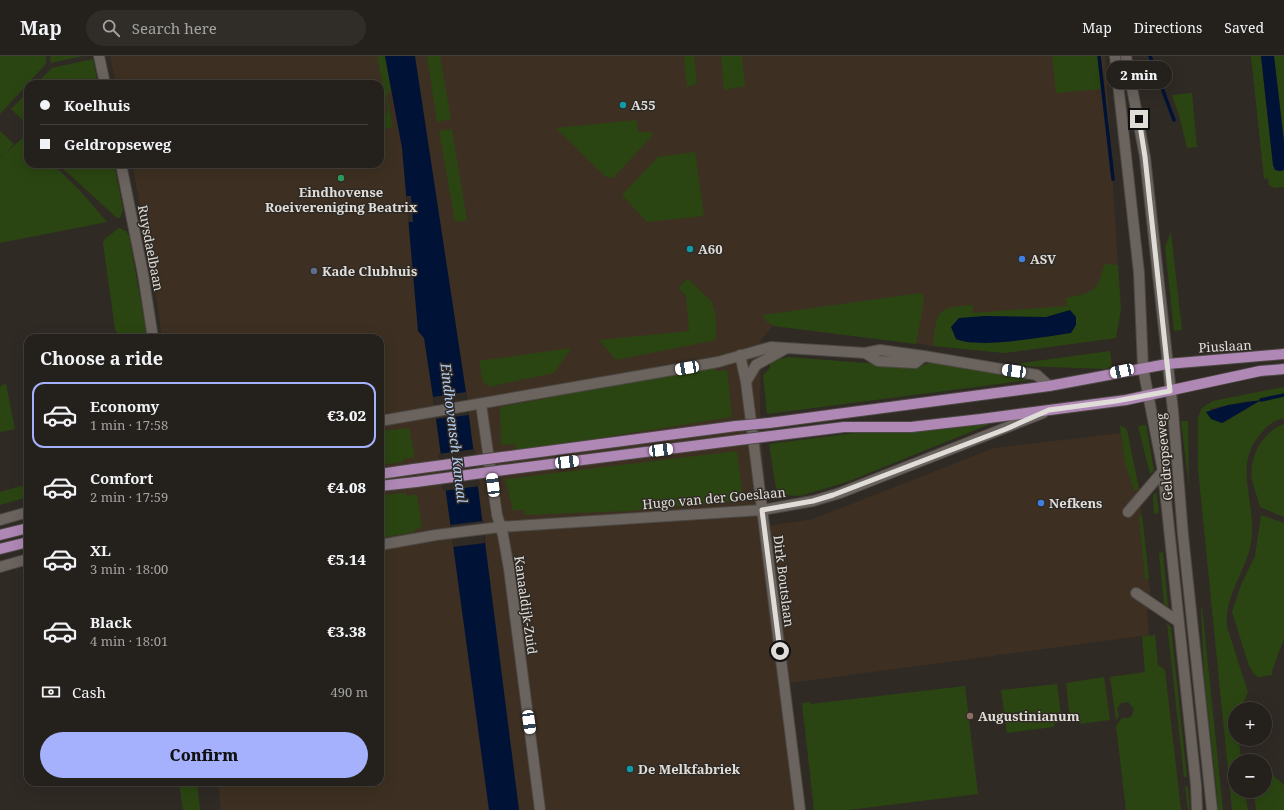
<!DOCTYPE html>
<html lang="en">
<head>
<meta charset="utf-8">
<style>
  body { margin:0; font-family:"Noto Serif",serif; background:#302d29; color:#f1f3f6; height:100vh; display:flex; flex-direction:column; font-size:15px; white-space:nowrap }
  * { box-sizing:border-box; margin:0 }
  p { font-size:13px; color:#a3a3a3 }
  .icon { flex:none; width:22px; height:22px; fill:none; stroke:currentColor; stroke-width:2; stroke-linecap:round; stroke-linejoin:round }
  .map { position:relative; flex:1; overflow:hidden }
  .sheet { position:absolute; left:24px; top:278px; width:360px; height:452px; display:flex; flex-direction:column; background:#24201c; border-radius:12px; box-shadow:0 4px 16px #0002,0 0 0 1px #413e3b }
  .sheet>* { flex:none }
  .banner { position:absolute; left:24px; top:24px; width:360px; height:88px; border-radius:12px; box-shadow:0 4px 16px #0002,0 0 0 1px #413e3b; display:grid; align-content:center; height:88px; padding:0 16px; background:#24201c }
  .fabs { position:absolute; left:1228px; top:646px; display:grid; gap:8px }
  .fabs a { display:grid; place-items:center; width:44px; height:44px; border-radius:50%; background:#24201c; box-shadow:0 4px 16px #0002,0 0 0 1px #413e3b; font-size:20px }
  .end { position:absolute; width:18px; height:18px; margin:-9px; border:5px solid #e0ddd9; background:#111; box-shadow:0 0 0 2px #111 }
  .from { border-radius:50% }
  .bubble { position:absolute; height:28px; border-radius:14px; background:#24201c; box-shadow:0 4px 16px #0002,0 0 0 1px #413e3b; font-size:13px; font-weight:800; line-height:28px; text-align:center }
  .car { position:absolute; width:12px; height:24px; margin:-12px -6px; border-radius:5px; box-shadow:0 0 3px 1px #0007; background:linear-gradient(#fff 24%,#345 0 40%,#fff 0 76%,#345 0 86%,#fff 0) }
  .banner b { display:flex; align-items:center; gap:14px; height:38px; font-size:15px }
  .banner b+b { border-top:1px solid #413e3b }
  .banner i { width:10px; height:10px; background:#f1f3f6 }
  ul { padding:0; list-style:none }
  li { display:flex; align-items:center; gap:12px; height:66px; margin:0 8px 6px; padding:0 8px; border:2px solid transparent; border-radius:12px }
  li div { flex:1 }
  li b { display:block; font-size:15px }
  li em { font-style:normal; font-weight:800 }
  li.selected { border-color:#a5b1fc }
  li>.icon { width:36px; height:36px; stroke-width:1.5 }
  h2 { padding:0 16px; font-size:18px; line-height:48px }
  .pay { display:flex; align-items:center; gap:10px; height:44px; padding:0 16px; font-size:15px }
  .pay p { margin-inline-start:auto }
  .primary-button { display:flex; gap:8px; margin-top:auto; padding:8px 16px }
  .primary-button a { flex:1; height:46px; border-radius:24px; background:#a5b1fc; color:#111; font-size:16px; font-weight:800; line-height:46px; text-align:center }
  header { display:flex; align-items:center; gap:24px; box-sizing:border-box; height:56px; padding:0 20px; background:#24201c; border-bottom:1px solid #413e3b }
  header strong { font-size:19px }
  nav { display:flex; gap:22px; margin-inline-start:auto; font-size:14px }
  .search { width:280px; height:36px; background:#302d29; display:flex; align-items:center; gap:10px; box-sizing:border-box; padding:0 14px; border-radius:22px; color:#a3a3a3; font-size:15px }
  .map>svg:first-child { display:block }
</style>
</head>
<body>
<header>
<strong>Map</strong>
<div class="search"><svg class="icon" aria-label="search" viewBox="0 0 24 24"><circle cx="10" cy="10" r="6"/><path d="M15 15l6 6"/></svg>Search here</div>
<nav><a>Map</a><a>Directions</a><a>Saved</a></nav>
</header>
<div class="map">
<svg width="1284" height="754" viewBox="0 0 1284 754">
  <rect width="100%" height="100%" fill="#302a25"/>
  <path fill="#3d3022" d="M110,0H1105L1118,209L1081,251L933,290L775,267L761,284L760,355L768,470L813,463L994,392L1121,377L1125,408L1134,433H1139L1152,553L1147,554L1149,579L790,627L806,754H221L218,726H380V282H162L154,224L132,108H380V28H116Z"/>
  <path fill="#2b4512" fill-rule="evenodd" d="M0,0H46V8L0,58Z
    M50,0H83L51,7Z
    M377,0H385L391,34L387,40L393,71L380,74V70L388,54Z
    M427,0H440L451,63L437,66Z
    M684,0H694L697,27L687,31Z
    M721,0H742L745,30L724,34Z
    M1052,0H1099L1103,33L1056,37Z
    M1251,0H1261L1273,109L1278,115L1284,114V131L1274,132L1269,129L1268,122L1264,123Z
    M1274,0H1284V86Z
    M93,3L98,28H36L52,12Z
    M28,36V69L11,53Z
    M1192,37L1197,91L1187,92L1179,59L1172,39Z
    M636,64L638,76H651L653,79L613,122L606,121L556,72Z
    M452,73L467,164L455,166L439,75Z
    M0,75L14,88L1,102L0,101Z
    M25,80L28,84V108H53L82,137L107,166L0,187V102Z
    M695,96L704,160L647,166L622,139L658,101Z
    M58,108H114L123,153L120,162H117Z
    M119,172L126,175L129,180L147,281L145,282H119L115,273L103,187L105,183Z
    M1171,176L1182,274L1174,275L1165,191Z
    M1104,208L1118,209L1121,253L1116,282L1004,297L933,290C937,254 935,252 973,249L972,257L1067,250L1066,242C1093,236 1098,237 1104,208Z
    M686,224H689L712,246L716,261V284L616,304L599,284L689,275L686,240L679,232Z
    M920,237L923,239L924,245L916,288L774,270L766,265L763,259Z
    M571,292L554,317L488,331L487,327H483L479,305Z
    M1110,295L1112,311L1105,313L1021,310V307Z
    M788,301L919,311L931,306L1030,324L767,358L763,319L770,312L769,306Z
    M714,311L716,315L727,314L732,361L529,393L516,395L515,388L501,389L500,351Z
    M6,328L15,373L0,376V330Z
    M1284,331V362C1272,365 1265,371 1258,381C1233,412 1258,451 1251,487C1246,516 1224,539 1227,571L1248,636L1241,653H1235V683H1239L1241,705H1235V735H1245L1248,754H1232L1198,413V361L1202,352L1213,345ZM1248,345H1260L1223,367L1210,353Z
    M949,365L995,366L847,426L800,440L785,439L776,432L769,388Z
    M1181,365H1188L1189,430Z
    M1165,367L1171,425H1168L1159,368Z
    M1284,368V461L1260,451C1258,442 1254,433 1252,424C1248,402 1263,375 1284,368Z
    M1146,369L1154,415L1150,418L1138,370Z
    M1120,370L1124,371L1127,374L1139,433L1134,434L1125,408Z
    M409,372L415,401L403,403V406L380,409V375Z
    M737,395L743,442L739,445L628,455L525,459L524,454H513L505,423Z
    M28,428V441L0,449V436Z
    M1156,436L1159,457L1154,458L1153,439Z
    M406,437L407,440L417,438L422,472L415,473V476L380,482V439Z
    M1142,458L1149,523H1145L1139,461Z
    M1261,459L1284,467V582L1272,615V619L1258,621L1254,618L1249,610L1232,556L1241,529L1255,500Z
    M1163,496L1168,551L1164,548L1159,497Z
    M1201,551H1202L1223,754H1218L1217,739L1204,618Z
    M1167,567L1171,571L1187,721H1184Z
    M1155,579L1158,609L1165,614L1181,754H1126L1116,670L1122,662H1128L1132,660L1134,653L1128,646L1121,647L1117,653L1119,660L1116,664L1110,621L1145,616L1142,580Z
    M1104,621L1110,664L1080,668V665H1070L1066,627Z
    M1057,628L1062,666L1055,667L1053,671L1007,677L1001,634Z
    M965,630L978,738L848,754H814L802,647L810,646V648Z
    M1265,712L1284,729V754H1256L1254,735H1265Z
    M179,726H197L200,754H183Z
    M1185,730H1188L1190,754H1188Z"/>
  <path fill="#001235" d="M385,0H415L466,336L519,754H489L433,341L424,282L418,275L402,92Z
    M1261,0H1274L1284,86V114L1281,115L1275,114L1273,109Z
    M1070,254L1076,261V269L1071,277C1043,281 979,293 956,283L951,271L959,262L985,260L1046,261Z
    M1261,344L1222,367L1211,363L1206,356L1228,349Z"/>
  <path fill="#302a25" d="M406,140H411L413,166H408Z
    M466,336L469,359L436,363L433,341Z
    M475,393L480,430L443,435L438,398Z
    M482,465L485,487L453,491L450,469Z"/>
  <g fill="none" stroke-linecap="round" stroke-linejoin="round">
    <path stroke="#001235" stroke-width="3.5" d="M1099,0L1113,123
      M1150,0L1174,64
      M1261,344L1284,339"/>
    <g stroke="#4c4843" stroke-width="12">
      <path id="tertiary" d="M99,0L105,28
        M121,108L143,218L153,282
        M865,297L878,305L915,307L924,300
        M740,299L746,326L800,754
        M746,326L756,309L785,293
        M481,348L497,459L503,479L509,513L540,754
        M380,365L718,306L771,291L865,297L880,294L924,300L1037,319L1049,330
        M0,464L28,456
        M380,489L436,479L500,471L762,454L813,445L840,437L1043,357
        M0,511L28,503"/>
    </g>
    <g stroke="#4c4843" stroke-width="12">
      <path id="secondary" d="M1115,0L1139,217L1143,312L1163,415L1196,729L1197,754
        M1126,0L1145,101L1173,355L1183,479L1212,754
        M1128,456L1163,415
        M1136,537L1179,566"/>
    </g>
    <g stroke="#4c4843" stroke-width="12">
      <path id="primary" d="M769,367L1049,330L1167,308L1284,298
        M771,380L844,371H911L981,363L1126,344L1260,315L1284,313
        M502,401L736,370
        M504,414L739,384
        M380,418L414,413
        M380,430L416,426
        M0,479L28,472
        M0,493L28,486"/>
    </g>
    <use href="#tertiary" stroke="#6a635e" stroke-width="10"/>
    <use href="#secondary" stroke="#6a635e" stroke-width="10"/>
    <use href="#primary" stroke="#af88b5" stroke-width="10"/>
    <g stroke="#4c4843" stroke-width="12" stroke-linecap="butt">
      <path id="primary-bridge" d="M736,370L769,367
        M739,384L771,380
        M414,413L502,401
        M416,426L504,414"/>
    </g>
    <use href="#primary-bridge" stroke="#af88b5" stroke-width="10"/>
  </g>
  <g fill="none" stroke-linecap="round" stroke-linejoin="round">
    <path stroke="#e0ddd9" stroke-width="5" d="M780,595L762,454L813,445L833,439L1006,373L1049,354L1116,345L1170,335L1145,101L1139,63"/>
  </g>
  <g fill="#0f9aa8" stroke="#302a25" stroke-width="1.5">
    <circle cx="623" cy="49" r="4"/>
    <circle cx="690" cy="193" r="4"/>
    <circle cx="630" cy="713" r="4"/>
  </g>
  <circle fill="#2e9e5b" stroke="#302a25" stroke-width="1.5" cx="341" cy="122" r="4"/>
  <g fill="#3f7fe0" stroke="#302a25" stroke-width="1.5">
    <circle cx="1022" cy="203" r="4"/>
    <circle cx="1041" cy="447" r="4"/>
  </g>
  <circle fill="#5c6f8a" stroke="#302a25" stroke-width="1.5" cx="314" cy="215" r="4"/>
  <circle fill="#8d6e63" stroke="#302a25" stroke-width="1.5" cx="970" cy="660" r="4"/>
  <g text-anchor="middle" stroke-width="3" stroke-linejoin="round" paint-order="stroke">
    <g font-size="13" font-weight="bold" fill="#e0ddd9" stroke="#302a25" text-anchor="start">
      <text x="631" y="54">A55</text>
      <text x="341" y="141" text-anchor="middle">Eindhovense<tspan x="341" dy="15">Roeivereniging Beatrix</tspan></text>
      <text x="698" y="198">A60</text>
      <text x="1030" y="208">ASV</text>
      <text x="322" y="220">Kade Clubhuis</text>
      <text x="1049" y="452">Nefkens</text>
      <text x="978" y="665">Augustinianum</text>
      <text x="638" y="718">De Melkfabriek</text>
    </g>
    <g font-size="13" fill="#e0ddd9" stroke="#302a25">
      <text transform="translate(151 192) rotate(79)" y="5">Ruysdaelbaan</text>
      <text transform="translate(1225 290) rotate(-3)" y="5">Piuslaan</text>
      <text transform="translate(1164 401) rotate(-95)" y="5">Geldropseweg</text>
      <text transform="translate(714 442) rotate(-5)" y="5">Hugo van der Goeslaan</text>
      <text transform="translate(784 525) rotate(83)" y="5">Dirk Boutslaan</text>
      <text transform="translate(526 549) rotate(82)" y="5">Kanaaldijk-Zuid</text>
    </g>
    <g font-size="14" font-style="italic" fill="#b1cdf4" stroke="#302a25">
      <text transform="translate(454 377) rotate(83)" y="5">Eindhovensch Kanaal</text>
    </g>
  </g>
</svg>
<div class="fabs">
<a>+</a>
<a>−</a>
</div>
<i class="end from" style="left:780px;top:595px"></i>
<i class="end" style="left:1139px;top:63px"></i>
<div class="bubble" style="left:1106px;top:5px;width:66px">2 min</div>
<i class="car" style="left:687px;top:312px;rotate:260deg"></i>
<i class="car" style="left:1014px;top:315px;rotate:278deg"></i>
<i class="car" style="left:1122px;top:315px;rotate:258deg"></i>
<i class="car" style="left:661px;top:394px;rotate:83deg"></i>
<i class="car" style="left:567px;top:406px;rotate:83deg"></i>
<i class="car" style="left:493px;top:429px;rotate:353deg"></i>
<i class="car" style="left:529px;top:666px;rotate:172deg"></i>
<div class="banner">
<b><i class="from"></i>Koelhuis</b>
<b><i></i>Geldropseweg</b>
</div>
<section class="sheet">
<h2>Choose a ride</h2>
<ul>
<li class="selected"><svg class="icon" aria-label="car" viewBox="0 0 24 24"><path d="M5 17H2v-5l4-1 3-4h7l3 4 3 1v5h-3M9 17h6M6 11h13"/><circle cx="7" cy="17" r="2"/><circle cx="17" cy="17" r="2"/></svg><div><b>Economy</b><p>1 min · 17:58</p></div><em>€3.02</em></li>
<li><svg class="icon" aria-label="car" viewBox="0 0 24 24"><path d="M5 17H2v-5l4-1 3-4h7l3 4 3 1v5h-3M9 17h6M6 11h13"/><circle cx="7" cy="17" r="2"/><circle cx="17" cy="17" r="2"/></svg><div><b>Comfort</b><p>2 min · 17:59</p></div><em>€4.08</em></li>
<li><svg class="icon" aria-label="car" viewBox="0 0 24 24"><path d="M5 17H2v-5l4-1 3-4h7l3 4 3 1v5h-3M9 17h6M6 11h13"/><circle cx="7" cy="17" r="2"/><circle cx="17" cy="17" r="2"/></svg><div><b>XL</b><p>3 min · 18:00</p></div><em>€5.14</em></li>
<li><svg class="icon" aria-label="car" viewBox="0 0 24 24"><path d="M5 17H2v-5l4-1 3-4h7l3 4 3 1v5h-3M9 17h6M6 11h13"/><circle cx="7" cy="17" r="2"/><circle cx="17" cy="17" r="2"/></svg><div><b>Black</b><p>4 min · 18:01</p></div><em>€3.38</em></li>
</ul>
<div class="pay"><svg class="icon" aria-label="cash" viewBox="0 0 24 24"><path d="M3 7h18v10H3z"/><circle cx="12" cy="12" r="2"/></svg>Cash<p>490 m</p></div>
<div class="primary-button"><a>Confirm</a></div>
</section>
</div>
</body>
</html>
